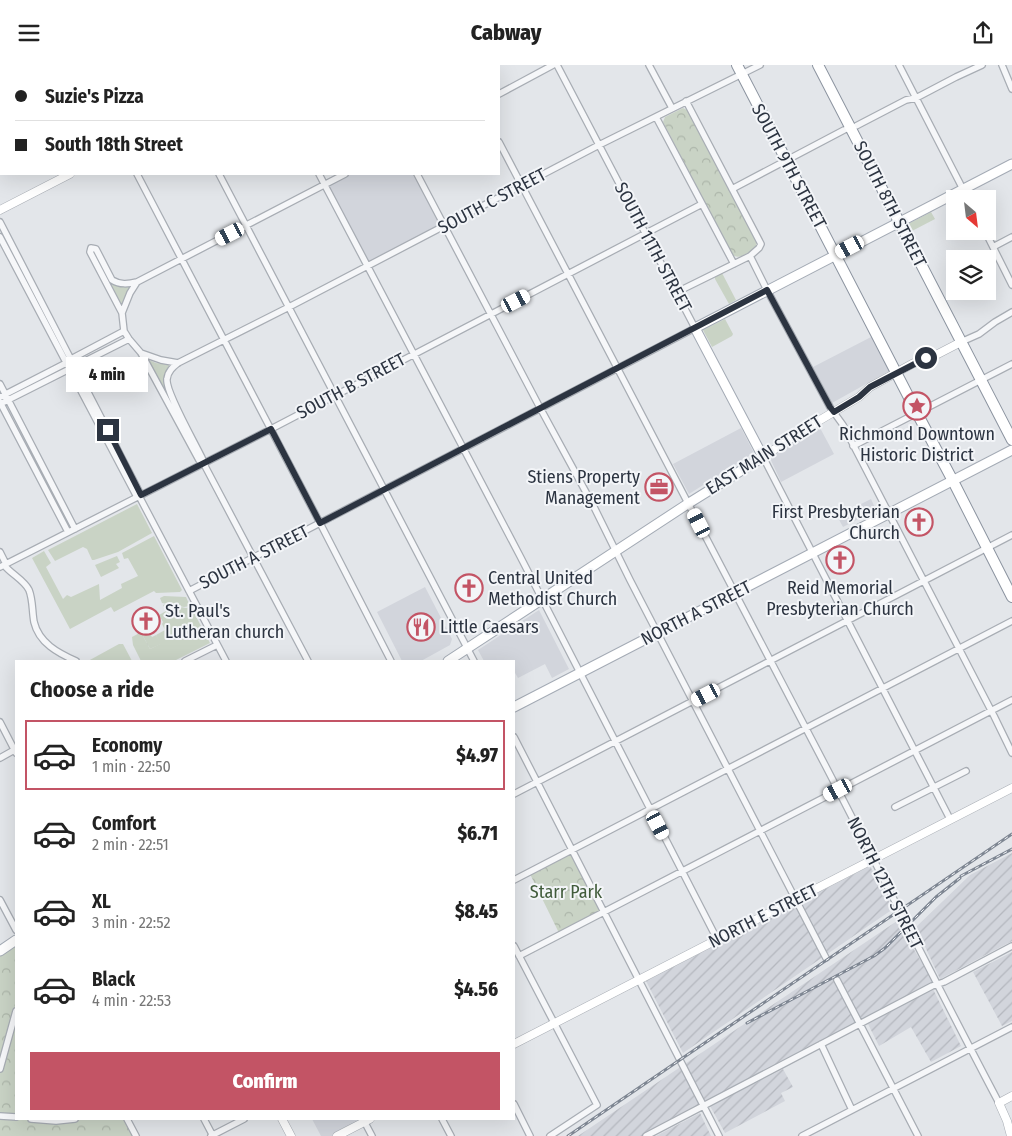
<!DOCTYPE html>
<html lang="en">
<head>
<meta charset="utf-8">
<style>
  body { margin:0; font-family:"Fira Sans Condensed",sans-serif; background:#f6f6f6; color:#222; height:100vh; display:flex; flex-direction:column; font-size:19px; white-space:nowrap }
  * { box-sizing:border-box; margin:0 }
  p { font-size:16px; color:#767676 }
  .icon { flex:none; width:28px; height:28px; fill:none; stroke:currentColor; stroke-width:2; stroke-linecap:round; stroke-linejoin:round }
  .map { position:relative; flex:1; overflow:hidden }
  .panel { position:absolute; left:15px; top:595px; width:500px; height:460px; display:flex; flex-direction:column; background:#fff; border-radius:0px; box-shadow:0 5px 20px #0002 }
  .panel>* { flex:none }
  .hud { position:absolute; left:0px; top:0px; width:500px; height:110px; box-shadow:0 5px 20px #0002; display:grid; align-content:center; height:110px; padding:0 15px; background:#fff }
  .needle { width:32px; rotate:152deg }
  .controls { position:absolute; left:946px; top:125px; display:grid; gap:10px }
  .controls a { display:grid; place-items:center; width:50px; height:50px; border-radius:0px; background:#fff; box-shadow:0 5px 20px #0002; font-size:25px }
  .end { position:absolute; width:22px; height:22px; margin:-11px; border:6px solid #2c3441; background:#fff; box-shadow:0 0 0 2px #fff }
  .from { border-radius:50% }
  .bubble { position:absolute; height:35px; border-radius:0px; background:#fff; box-shadow:0 5px 20px #0002; font-size:16px; font-weight:800; line-height:35px; text-align:center }
  .car { position:absolute; width:15px; height:30px; margin:-15px -8px; border-radius:6px; box-shadow:0 0 4px 1px #0007; background:linear-gradient(#fff 24%,#345 0 40%,#fff 0 76%,#345 0 86%,#fff 0) }
  .hud b { display:flex; align-items:center; gap:18px; height:48px; font-size:19px }
  .hud b+b { border-top:1px solid #e0e0e0 }
  .hud i { width:12px; height:12px; background:#222 }
  ul { padding:0; list-style:none }
  li { display:flex; align-items:center; gap:15px; height:70px; margin:0 10px 8px; padding:0 5px; border:2px solid transparent; border-radius:0px }
  li div { flex:1 }
  li b { display:block; font-size:19px }
  li em { font-style:normal; font-weight:800 }
  li.active { border-color:#c35465 }
  li>.icon { width:45px; height:45px; stroke-width:1.5 }
  h2 { padding:0 15px; font-size:22px; line-height:60px }
  .button { display:flex; gap:10px; margin-top:auto; padding:10px 15px }
  .button a { flex:1; height:58px; border-radius:0px; background:#c35465; color:#fff; font-size:20px; font-weight:800; line-height:58px; text-align:center }
  header { display:flex; justify-content:space-between; align-items:center; height:65px; padding:0 15px; background:#fff; font-size:22px; font-weight:800 }
  .map>svg:first-child { display:block }
</style>
</head>
<body>
<header><svg class="icon" aria-label="menu" viewBox="0 0 24 24"><path d="M4 6h16M4 12h16M4 18h16"/></svg>Cabway<svg class="icon" aria-label="share" viewBox="0 0 24 24"><path d="M12 15V3M7 8l5-5 5 5M5 13v7h14v-7"/></svg></header>
<div class="map">
<svg width="1012" height="1071" viewBox="0 0 1012 1071">
  <defs>
    <pattern id="industrial-furrows" width="10" height="10" patternUnits="userSpaceOnUse" patternTransform="scale(1.25)"><rect width="10" height="10" fill="#d2d5dc"/><path d="M-1 1l2-2M0 10L10 0M9 11l2-2" fill="none" stroke="#b4b7be"/></pattern>
    <pattern id="park-crowns" width="20" height="18" patternUnits="userSpaceOnUse" patternTransform="scale(1.25)"><rect width="20" height="18" fill="#c9d3c5"/><path d="M2 6a3 3 0 1 1 6 0M12 15a3 3 0 1 1 6 0" fill="none" stroke="#adb6aa"/></pattern>
  </defs>
  <rect width="100%" height="100%" fill="#e3e6ea"/>
  <path fill="#d2d5dc" d="M345,109H417L445,161L367,201L324,120Z
    M873,271L891,305L832,338L813,302Z
    M819,361L834,389L781,417L770,393Z
    M741,363L754,388L752,389L689,429L673,399Z
    M871,434L876,445L843,462L837,451Z
    M425,522L452,574L450,580L421,596H402L377,547Z
    M539,545L569,604L552,613L545,599L518,613L514,606V596H484L478,585Z
    M312,1054H363L337,1071H321Z"/>
  <path fill="url(#industrial-furrows)" d="M1012,788V876L940,914L916,862L970,810Z
    M870,801L893,844L683,988L646,916Z
    M897,856L934,918L644,1071H578Z
    M1012,887V956L1002,961L973,907Z
    M933,924L961,981L931,997L911,962L879,981L868,959Z
    M783,1004L793,1022L781,1028L785,1036L725,1068L710,1041Z
    M700,1048L711,1071H656Z"/>
  <path fill="#c9d3c5" d="M931,147L935,154L912,166L908,159Z
    M722,208L736,235L729,239L715,214V212Z
    M111,219L129,222L130,223L126,229L123,240H121L120,238L112,223Z
    M725,254L733,269L732,271L712,282L703,265Z
    M149,295L156,298L169,300L164,316L167,328H165L148,297Z
    M137,439L152,468L118,487L94,495H92L87,484L83,482L55,496L48,485Z
    M154,471L182,525L180,527L156,528L154,526L114,547L111,542L70,564L32,493L44,486L51,498L46,502L63,534L67,530L71,532L99,519L100,535L122,523L121,519L138,511L128,493L124,494L122,488Z
    M117,491L120,497L116,499L119,503L101,512L95,500Z
    M164,531L186,532L190,541L184,542L162,538L160,533Z
    M165,539L186,543L191,542L210,578L174,596H141L133,580L132,572L147,564L149,567L143,571L150,584L160,579L156,570L165,565L162,559L163,557L159,550L166,546L163,540Z
    M119,579H123L132,596H88Z"/>
  <path fill="url(#park-crowns)" d="M683,43L687,45L689,49L757,177L756,183C748,187 738,197 731,188L663,57L665,52Z
    M149,567L152,572L156,570L161,579L150,584L143,571Z
    M571,785L603,847L560,870L529,807Z
    M16,875V1054H127L136,1071H0V886Z"/>
  <g fill="none" stroke-linecap="round" stroke-linejoin="round">
    <g stroke="#a8adb4" stroke-width="8">
      <path id="street" d="M79,0L80,1
        M162,0L163,1
        M262,0L263,1
        M360,0L361,1
        M459,0V1
        M649,0L672,43
        M899,0L968,134
        M1002,0L1012,24
        M96,1L98,0
        M0,7L1,10
        M0,27L1,26
        M499,29L553,0
        M656,52L734,199
        M499,77C611,292 725,507 837,723C891,828 944,934 999,1038
        M137,109L320,458L391,596
        M219,109L474,596
        M319,109L520,491L717,874
        M417,109L538,339L594,442L630,515L826,893
        M732,124L844,65L856,61L906,35L916,33L956,12L982,0
        M0,157L141,430
        M985,166L1012,220
        M0,172L137,432
        M993,182L1012,172
        M91,183L90,187L122,248L124,266L129,274L141,288L199,395L203,398
        M91,183L96,184L112,215C120,220 128,219 137,217
        M750,191L767,225L830,342L843,360L994,651L1012,688
        M677,227L750,191L759,183L761,179L686,36
        M122,248L130,228L137,217L345,109
        M961,277L979,269L995,257L1012,247
        M141,288L161,295L178,298
        M0,319L75,464
        M0,332L72,295L73,293L124,266
        M0,337L68,467
        M0,339L129,274
        M853,381L1012,299
        M763,392L950,754
        M139,431L226,596
        M0,487L6,499
        M4,500C11,509 24,515 29,525C33,535 32,546 34,557C39,578 58,588 76,596
        M0,502L271,364L702,139
        M189,526L695,263L557,0
        M185,596L217,580
        M308,596L206,403L202,393C195,378 165,326 167,314C168,306 173,302 178,298L289,242L599,80L760,0
        M0,657L16,688
        M514,672L719,1071
        M0,693L16,684
        M514,729L1012,470
        M895,742L966,706
        M514,815L1012,556
        M0,835L16,865
        M514,881L597,1040L550,1071
        M519,891L1012,635
        M837,915L918,1071
        M821,979L852,1045
        M0,1004L16,946
        M514,1039L530,1071
        M0,1051L16,1052
        M31,1054L56,1056L75,1054
        M127,1054L136,1071
        M204,1054L213,1071
        M363,1054L372,1071
        M442,1054L451,1071
        M211,1071L244,1054
        M646,1071L932,921L944,917L1012,881
        M802,1071L1012,962"/>
    </g>
    <g stroke="#a8adb4" stroke-width="9">
      <path id="secondary" d="M274,1L276,0
        M0,145L70,109
        M763,392L810,361L859,332L870,322L912,299L926,293L934,291L961,277
        M514,979L1012,723
        M282,1054L291,1071
        M337,1071L370,1054
        M1011,1071L1007,1056L999,1038L1012,1031"/>
    </g>
    <g stroke="#a4abb5" stroke-width="11">
      <path id="primary" d="M448,596L689,438L763,392L695,263L1012,99
        M514,642L1012,385
        M0,886L16,875"/>
    </g>
    <g stroke="#8c94a0" stroke-width="12">
      <path id="highway" d="M737,0L917,348L953,416L1012,532
        M818,0L1012,375"/>
    </g>
    <use href="#street" stroke="#f6f7f9" stroke-width="5.5"/>
    <use href="#secondary" stroke="#fff" stroke-width="8"/>
    <use href="#primary" stroke="#fff" stroke-width="9"/>
    <use href="#highway" stroke="#fff" stroke-width="10"/>
    <g stroke="#7e8692" stroke-width="3">
      <path id="rail" d="M961,811L1012,784
        M747,958L874,891L885,883L936,832L960,813
        M568,1071L1012,769"/>
    </g>
    <use href="#rail" stroke="#f3f5f8" stroke-width="1" stroke-dasharray="4" stroke-linecap="butt"/>
  </g>
  <g fill="none" stroke-linecap="round" stroke-linejoin="round">
    <path stroke="#2c3441" stroke-width="6" d="M108,365L141,430L271,364L320,458L767,225L830,342L834,347L859,332L870,322L926,293"/>
  </g>
  <defs>
    <g id="sight-ring" transform="scale(1.4375)"><circle r="9.5" fill="#f3f5f8" stroke="#c35465" stroke-width="1.5"/><path d="M0-6L1.8-2.2L6-1.7L2.9 1.2L3.7 5.4L0 3.3L-3.7 5.4L-2.9 1.2L-6-1.7L-1.8-2.2Z" fill="#c35465"/></g>
    <g id="office-ring" transform="scale(1.4375)"><circle r="9.5" fill="#f3f5f8" stroke="#c35465" stroke-width="1.5"/><path d="M-6-3h4V-5.5h4V-3h4V5H-6ZM-1-4.5V-3h2v-1.5ZM-6 0V1H6V0Z" fill="#c35465"/></g>
    <g id="church-ring" transform="scale(1.4375)"><circle r="9.5" fill="#f3f5f8" stroke="#c35465" stroke-width="1.5"/><path d="M-1.2-6h2.4v3.5h3.3v2.4h-3.3V6h-2.4V-.1h-3.3v-2.4h3.3Z" fill="#c35465"/></g>
    <g id="restaurant-ring" transform="scale(1.4375)"><circle r="9.5" fill="#f3f5f8" stroke="#c35465" stroke-width="1.5"/><path d="M-5-6h1v4h1v-4h1v4h1v-4h1v5L-1.5 .5V6h-2V.5L-5-1ZM5-6V6H3V1.5H1.5Q1.5-4 5-6Z" fill="#c35465"/></g>
  </defs>
  <g fill-rule="evenodd">
    <use href="#sight-ring" x="917" y="341"/>
    <use href="#office-ring" x="659" y="422"/>
    <use href="#church-ring" x="919" y="457"/>
    <use href="#church-ring" x="840" y="495"/>
    <use href="#church-ring" x="469" y="523"/>
    <use href="#church-ring" x="146" y="556"/>
    <use href="#restaurant-ring" x="421" y="562"/>
  </g>
  <g text-anchor="middle" stroke-width="4" stroke-linejoin="round" paint-order="stroke">
    <g font-size="18" fill="#2c3441" stroke="#f3f5f8">
      <text transform="translate(789 101) rotate(62)" y="6">SOUTH 9TH STREET</text>
      <text transform="translate(492 136) rotate(-28)" y="6">SOUTH C STREET</text>
      <text transform="translate(890 139) rotate(63)" y="6">SOUTH 8TH STREET</text>
      <text transform="translate(653 182) rotate(62)" y="6">SOUTH 11TH STREET</text>
      <text transform="translate(351 321) rotate(-28)" y="6">SOUTH B STREET</text>
      <text transform="translate(764 390) rotate(-32)" y="6">EAST MAIN STREET</text>
      <text transform="translate(254 492) rotate(-27)" y="6">SOUTH A STREET</text>
      <text transform="translate(696 548) rotate(-27)" y="6">NORTH A STREET</text>
      <text transform="translate(885 818) rotate(63)" y="6">NORTH 12TH STREET</text>
      <text transform="translate(763 851) rotate(-27)" y="6">NORTH E STREET</text>
    </g>
    <g font-size="18" fill="#2c3441" stroke="#f3f5f8" text-anchor="start">
      <text x="917" y="375" text-anchor="middle">Richmond Downtown<tspan x="917" dy="21">Historic District</tspan></text>
      <text x="640" y="418" text-anchor="end">Stiens Property<tspan x="640" dy="21">Management</tspan></text>
      <text x="900" y="453" text-anchor="end">First Presbyterian<tspan x="900" dy="21">Church</tspan></text>
      <text x="488" y="519">Central United<tspan x="488" dy="21">Methodist Church</tspan></text>
      <text x="840" y="529" text-anchor="middle">Reid Memorial<tspan x="840" dy="21">Presbyterian Church</tspan></text>
      <text x="165" y="552">St. Paul's<tspan x="165" dy="21">Lutheran church</tspan></text>
      <text x="440" y="568">Little Caesars</text>
    </g>
    <g font-size="18" fill="#415c3b" stroke="#f3f5f8">
      <text x="566" y="833">Starr Park</text>
    </g>
  </g>
</svg>
<div class="controls">
<a><svg class="needle" viewBox="-14 -14 28 28"><path d="M0-13l5 13h-10z" fill="#e53935"/><path d="M0 13l5-13h-10z" fill="#767676"/></svg></a>
<a><svg class="icon" aria-label="layers" viewBox="0 0 24 24"><path d="M12 4l9 5-9 5-9-5zM3 14l9 5 9-5"/></svg></a>
</div>
<i class="end from" style="left:926px;top:293px"></i>
<i class="end" style="left:108px;top:365px"></i>
<div class="bubble" style="left:66px;top:292px;width:82px">4 min</div>
<i class="car" style="left:230px;top:169px;rotate:243deg"></i>
<i class="car" style="left:850px;top:182px;rotate:242deg"></i>
<i class="car" style="left:516px;top:236px;rotate:63deg"></i>
<i class="car" style="left:699px;top:458px;rotate:333deg"></i>
<i class="car" style="left:706px;top:630px;rotate:243deg"></i>
<i class="car" style="left:838px;top:725px;rotate:242deg"></i>
<i class="car" style="left:658px;top:760px;rotate:152deg"></i>
<div class="hud">
<b><i class="from"></i>Suzie's Pizza</b>
<b><i></i>South 18th Street</b>
</div>
<section class="panel">
<h2>Choose a ride</h2>
<ul>
<li class="active"><svg class="icon" aria-label="car" viewBox="0 0 24 24"><path d="M5 17H2v-5l4-1 3-4h7l3 4 3 1v5h-3M9 17h6M6 11h13"/><circle cx="7" cy="17" r="2"/><circle cx="17" cy="17" r="2"/></svg><div><b>Economy</b><p>1 min · 22:50</p></div><em>$4.97</em></li>
<li><svg class="icon" aria-label="car" viewBox="0 0 24 24"><path d="M5 17H2v-5l4-1 3-4h7l3 4 3 1v5h-3M9 17h6M6 11h13"/><circle cx="7" cy="17" r="2"/><circle cx="17" cy="17" r="2"/></svg><div><b>Comfort</b><p>2 min · 22:51</p></div><em>$6.71</em></li>
<li><svg class="icon" aria-label="car" viewBox="0 0 24 24"><path d="M5 17H2v-5l4-1 3-4h7l3 4 3 1v5h-3M9 17h6M6 11h13"/><circle cx="7" cy="17" r="2"/><circle cx="17" cy="17" r="2"/></svg><div><b>XL</b><p>3 min · 22:52</p></div><em>$8.45</em></li>
<li><svg class="icon" aria-label="car" viewBox="0 0 24 24"><path d="M5 17H2v-5l4-1 3-4h7l3 4 3 1v5h-3M9 17h6M6 11h13"/><circle cx="7" cy="17" r="2"/><circle cx="17" cy="17" r="2"/></svg><div><b>Black</b><p>4 min · 22:53</p></div><em>$4.56</em></li>
</ul>
<div class="button"><a>Confirm</a></div>
</section>
</div>
</body>
</html>
